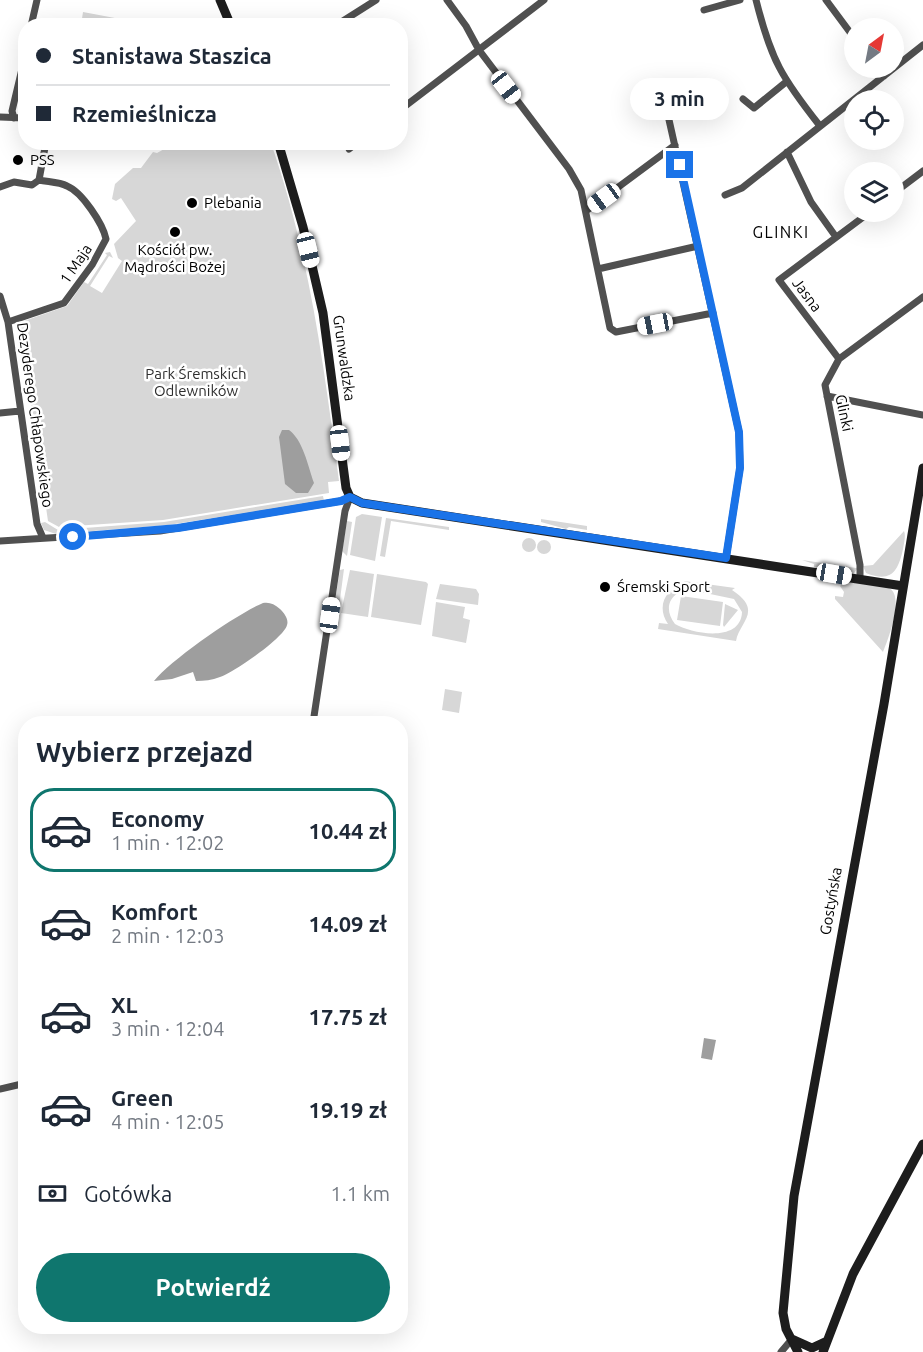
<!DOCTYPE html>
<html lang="pl">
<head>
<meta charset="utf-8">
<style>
  body { margin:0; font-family:Ubuntu,sans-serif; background:#f2f2f3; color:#1f2937; height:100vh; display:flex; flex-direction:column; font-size:22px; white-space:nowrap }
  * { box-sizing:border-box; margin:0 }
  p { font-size:20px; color:#747a83 }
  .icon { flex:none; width:33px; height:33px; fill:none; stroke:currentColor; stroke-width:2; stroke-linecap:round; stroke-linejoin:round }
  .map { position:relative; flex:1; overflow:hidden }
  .sheet { position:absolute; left:18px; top:716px; width:390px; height:618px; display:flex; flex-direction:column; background:#fff; border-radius:24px; box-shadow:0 6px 24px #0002 }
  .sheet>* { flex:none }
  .hud { position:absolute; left:18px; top:18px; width:390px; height:132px; border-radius:24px; box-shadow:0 6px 24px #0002; display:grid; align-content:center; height:132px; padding:0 18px; background:#fff }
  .needle { width:39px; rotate:32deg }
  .controls { position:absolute; left:844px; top:18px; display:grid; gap:12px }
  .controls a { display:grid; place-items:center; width:60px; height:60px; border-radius:50%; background:#fff; box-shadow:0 6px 24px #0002; font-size:30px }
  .end { position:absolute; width:27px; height:27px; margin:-14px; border:8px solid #1a73e8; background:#fff; box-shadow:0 0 0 3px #fff }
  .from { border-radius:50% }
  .bubble { position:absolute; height:42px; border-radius:21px; background:#fff; box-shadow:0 6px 24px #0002; font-size:20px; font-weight:700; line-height:42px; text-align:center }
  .car { position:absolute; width:18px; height:36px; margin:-18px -9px; border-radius:8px; box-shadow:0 0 4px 2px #0007; background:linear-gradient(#fff 24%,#345 0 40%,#fff 0 76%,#345 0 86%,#fff 0) }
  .hud b { display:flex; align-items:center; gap:21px; height:57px; font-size:22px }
  .hud b+b { border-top:2px solid #e0e1e3 }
  .hud i { width:15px; height:15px; background:#1f2937 }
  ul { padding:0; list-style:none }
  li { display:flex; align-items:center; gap:18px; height:84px; margin:0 12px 9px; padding:0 6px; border:3px solid transparent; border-radius:24px }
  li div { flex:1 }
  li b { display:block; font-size:22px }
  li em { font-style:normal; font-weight:700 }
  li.active { border-color:#0f766e }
  li>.icon { width:54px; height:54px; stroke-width:1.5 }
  h2 { padding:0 18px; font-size:27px; line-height:72px }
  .pay { display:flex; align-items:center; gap:15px; height:66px; padding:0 18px; font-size:22px }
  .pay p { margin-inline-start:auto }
  .button { display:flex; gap:12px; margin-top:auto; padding:12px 18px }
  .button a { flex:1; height:69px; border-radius:36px; background:#0f766e; color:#fff; font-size:24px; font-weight:700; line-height:69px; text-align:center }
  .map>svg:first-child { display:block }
</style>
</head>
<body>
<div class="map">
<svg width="923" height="1352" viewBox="0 0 923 1352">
  <rect width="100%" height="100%" fill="#fff"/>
  <path fill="#d7d7d7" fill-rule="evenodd" d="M83,12L152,25H81Z
    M170,143H271C309,252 324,366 339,481L328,482L329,493L163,520L59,527L48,521L20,329L24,321L67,306L84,282L88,284L107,255L105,253L110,252L113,258L109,256L90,286L102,293L122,261L118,258L114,244L136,221L121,198L116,201L112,199L115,184L133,168H141L153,152L157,153L166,148Z
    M323,496L324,501L168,525L56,534L44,530L41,523L45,522L58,530L164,522Z
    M362,514L382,517L375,561L350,555L356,517Z
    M386,518L449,527V530L391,521L385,557L380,556Z
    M541,519L587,526V530L569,527L566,529L541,522Z
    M347,521L352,522L347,556L342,551Z
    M904,531C906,535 904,543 903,549C898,572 891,583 866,573L863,566L873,565Z
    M522 545a7 7 0 1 1 14 0a7 7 0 1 1-14 0Z
    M537 547a7 7 0 1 1 14 0a7 7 0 1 1-14 0Z
    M802,560L856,568L859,567L854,573L814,567V564Z
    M344,569L339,607L334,606L340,570Z
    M350,570L374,574L368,617L341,613Z
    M377,574L426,582L428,584L421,625L371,617Z
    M684,581L735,588L732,590C764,611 739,622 736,641L658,629L659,623L668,624C656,606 665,588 686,584ZM691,590L734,599L742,612C741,643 692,634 675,624C662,608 671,590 691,590Z
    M846,581C858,583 878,582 889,588C905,596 888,640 883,652L835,599V596L843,597L844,592L840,586Z
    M440,584L476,589L479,594L478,605L436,599Z
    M681,596L723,602L720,626L677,620Z
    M436,602L465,607L463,618L470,620L466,643L432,636Z
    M725,604L738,610L724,627L723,625Z
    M445,689L462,692L459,713L442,710Z"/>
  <path fill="#9e9e9e" d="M282,430H289C303,440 308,466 314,483L308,493H296L285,484L279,437Z
    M263,603C270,602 274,604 280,609C284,613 289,619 287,625C284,638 233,673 220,677C212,680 204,681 196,681L193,672L172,679L154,681C172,659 237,614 263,603Z
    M704,1038L716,1040L712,1060L701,1058Z"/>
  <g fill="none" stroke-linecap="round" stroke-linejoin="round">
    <path stroke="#505050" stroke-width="7" d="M447,0L466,26L479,50L569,169L581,190L610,328L616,332L713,313
      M756,0C771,60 782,78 820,126
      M826,0L855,39
      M704,10L740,0
      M31,26L37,0
      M335,26L376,0
      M877,68L884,76
      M743,99L754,108L786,82
      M665,102L739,432L740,468L726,558
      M400,110L544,0
      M0,117L26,118
      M14,118L12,111L26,52
      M349,149L358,142
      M787,152L811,202L836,237
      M0,187L14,182L32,185L39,180L46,142
      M894,193L923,171
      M725,195L742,188L923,45
      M586,211L675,145
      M598,269L698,246
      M0,296L8,322L37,524L43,538
      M8,322L64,303L92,265L106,239C103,224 82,192 67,186C59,182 48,182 39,180
      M839,359L779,280L870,212
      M827,396L923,415
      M0,413L20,411
      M0,541L160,531L341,501L350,497
      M860,579V565L825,385L839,359L923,297
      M313,723L345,511L350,497
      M0,1089L26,1083
      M781,1352L792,1339"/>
    <path stroke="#1d1d1d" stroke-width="9" d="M220,0L231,26
      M278,142L303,227L323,313L346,488L350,497L362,503L903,586
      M792,1339L812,1348L827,1341
      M798,1352L786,1329L783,1313L794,1196L884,704L923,468
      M823,1352L853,1274L923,1144"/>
  </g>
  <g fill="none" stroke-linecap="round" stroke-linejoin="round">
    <path stroke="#1a73e8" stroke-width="8" d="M73,537L178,528L341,501L350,497L362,503L726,558L740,468L739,432L680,165"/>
  </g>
  <g fill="#000" stroke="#fff" stroke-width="2">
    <circle cx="18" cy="160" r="6"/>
    <circle cx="192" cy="203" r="6"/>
    <circle cx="175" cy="232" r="6"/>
    <circle cx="605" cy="587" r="6"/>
  </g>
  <g text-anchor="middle" stroke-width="5" stroke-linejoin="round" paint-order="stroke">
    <g font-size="15" fill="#000" stroke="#fff" text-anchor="start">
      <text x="30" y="165">PSS</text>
      <text x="204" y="208">Plebania</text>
      <text x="175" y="255" text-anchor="middle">Kościół pw.<tspan x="175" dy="17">Mądrości Bożej</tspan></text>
      <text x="617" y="592">Śremski Sport</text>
    </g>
    <g font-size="15" fill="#000" stroke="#fff">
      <text transform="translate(76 264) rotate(-56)" y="5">1 Maja</text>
      <text transform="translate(807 295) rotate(53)" y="5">Jasna</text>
      <text transform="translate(344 358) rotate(82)" y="5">Grunwaldzka</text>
      <text transform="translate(844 413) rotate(78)" y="5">Glinki</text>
      <text transform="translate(35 415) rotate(82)" y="5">Dezyderego Chłapowskiego</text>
      <text transform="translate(831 901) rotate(-80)" y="5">Gostyńska</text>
    </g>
    <g font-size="15" fill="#2e2e2e" stroke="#fff">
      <text x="196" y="379">Park Śremskich<tspan x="196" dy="17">Odlewników</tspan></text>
    </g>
    <g font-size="16" letter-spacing="1.5" fill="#000" stroke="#fff">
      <text x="781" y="238">GLINKI</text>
    </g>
  </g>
</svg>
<div class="controls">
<a><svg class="needle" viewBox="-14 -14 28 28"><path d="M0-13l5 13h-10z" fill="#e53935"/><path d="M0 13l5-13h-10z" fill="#747a83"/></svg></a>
<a><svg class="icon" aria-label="locate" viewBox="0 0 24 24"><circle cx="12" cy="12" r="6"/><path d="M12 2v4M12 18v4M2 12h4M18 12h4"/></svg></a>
<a><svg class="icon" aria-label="layers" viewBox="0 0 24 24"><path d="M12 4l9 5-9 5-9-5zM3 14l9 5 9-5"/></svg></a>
</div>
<i class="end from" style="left:73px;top:537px"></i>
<i class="end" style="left:680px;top:165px"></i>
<div class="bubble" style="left:630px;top:78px;width:99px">3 min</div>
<i class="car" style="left:506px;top:87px;rotate:142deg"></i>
<i class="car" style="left:604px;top:198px;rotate:234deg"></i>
<i class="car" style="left:308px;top:250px;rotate:166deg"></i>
<i class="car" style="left:655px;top:324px;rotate:259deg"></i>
<i class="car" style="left:340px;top:443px;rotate:173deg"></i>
<i class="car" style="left:834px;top:574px;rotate:100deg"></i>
<i class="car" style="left:330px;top:615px;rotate:8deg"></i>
<div class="hud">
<b><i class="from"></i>Stanisława Staszica</b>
<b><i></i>Rzemieślnicza</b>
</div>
<section class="sheet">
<h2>Wybierz przejazd</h2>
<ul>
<li class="active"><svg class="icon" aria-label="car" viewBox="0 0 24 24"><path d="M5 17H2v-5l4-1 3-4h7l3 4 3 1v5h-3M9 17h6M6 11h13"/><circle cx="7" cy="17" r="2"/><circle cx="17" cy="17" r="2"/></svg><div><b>Economy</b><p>1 min · 12:02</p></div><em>10.44 zł</em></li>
<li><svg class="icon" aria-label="car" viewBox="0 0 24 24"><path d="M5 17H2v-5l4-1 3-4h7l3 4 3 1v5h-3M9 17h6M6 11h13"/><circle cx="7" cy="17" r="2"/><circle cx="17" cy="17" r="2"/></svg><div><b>Komfort</b><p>2 min · 12:03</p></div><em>14.09 zł</em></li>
<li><svg class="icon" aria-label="car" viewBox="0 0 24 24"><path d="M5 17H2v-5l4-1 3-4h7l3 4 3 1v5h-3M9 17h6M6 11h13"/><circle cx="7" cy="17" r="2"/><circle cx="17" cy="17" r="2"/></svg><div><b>XL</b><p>3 min · 12:04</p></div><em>17.75 zł</em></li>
<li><svg class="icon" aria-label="car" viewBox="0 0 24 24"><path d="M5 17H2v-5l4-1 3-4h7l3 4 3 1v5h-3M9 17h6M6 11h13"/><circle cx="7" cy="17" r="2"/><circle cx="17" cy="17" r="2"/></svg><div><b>Green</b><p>4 min · 12:05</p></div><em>19.19 zł</em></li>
</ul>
<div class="pay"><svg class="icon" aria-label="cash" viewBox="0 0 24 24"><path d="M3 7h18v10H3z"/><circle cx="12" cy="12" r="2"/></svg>Gotówka<p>1.1 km</p></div>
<div class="button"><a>Potwierdź</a></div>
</section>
</div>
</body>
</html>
